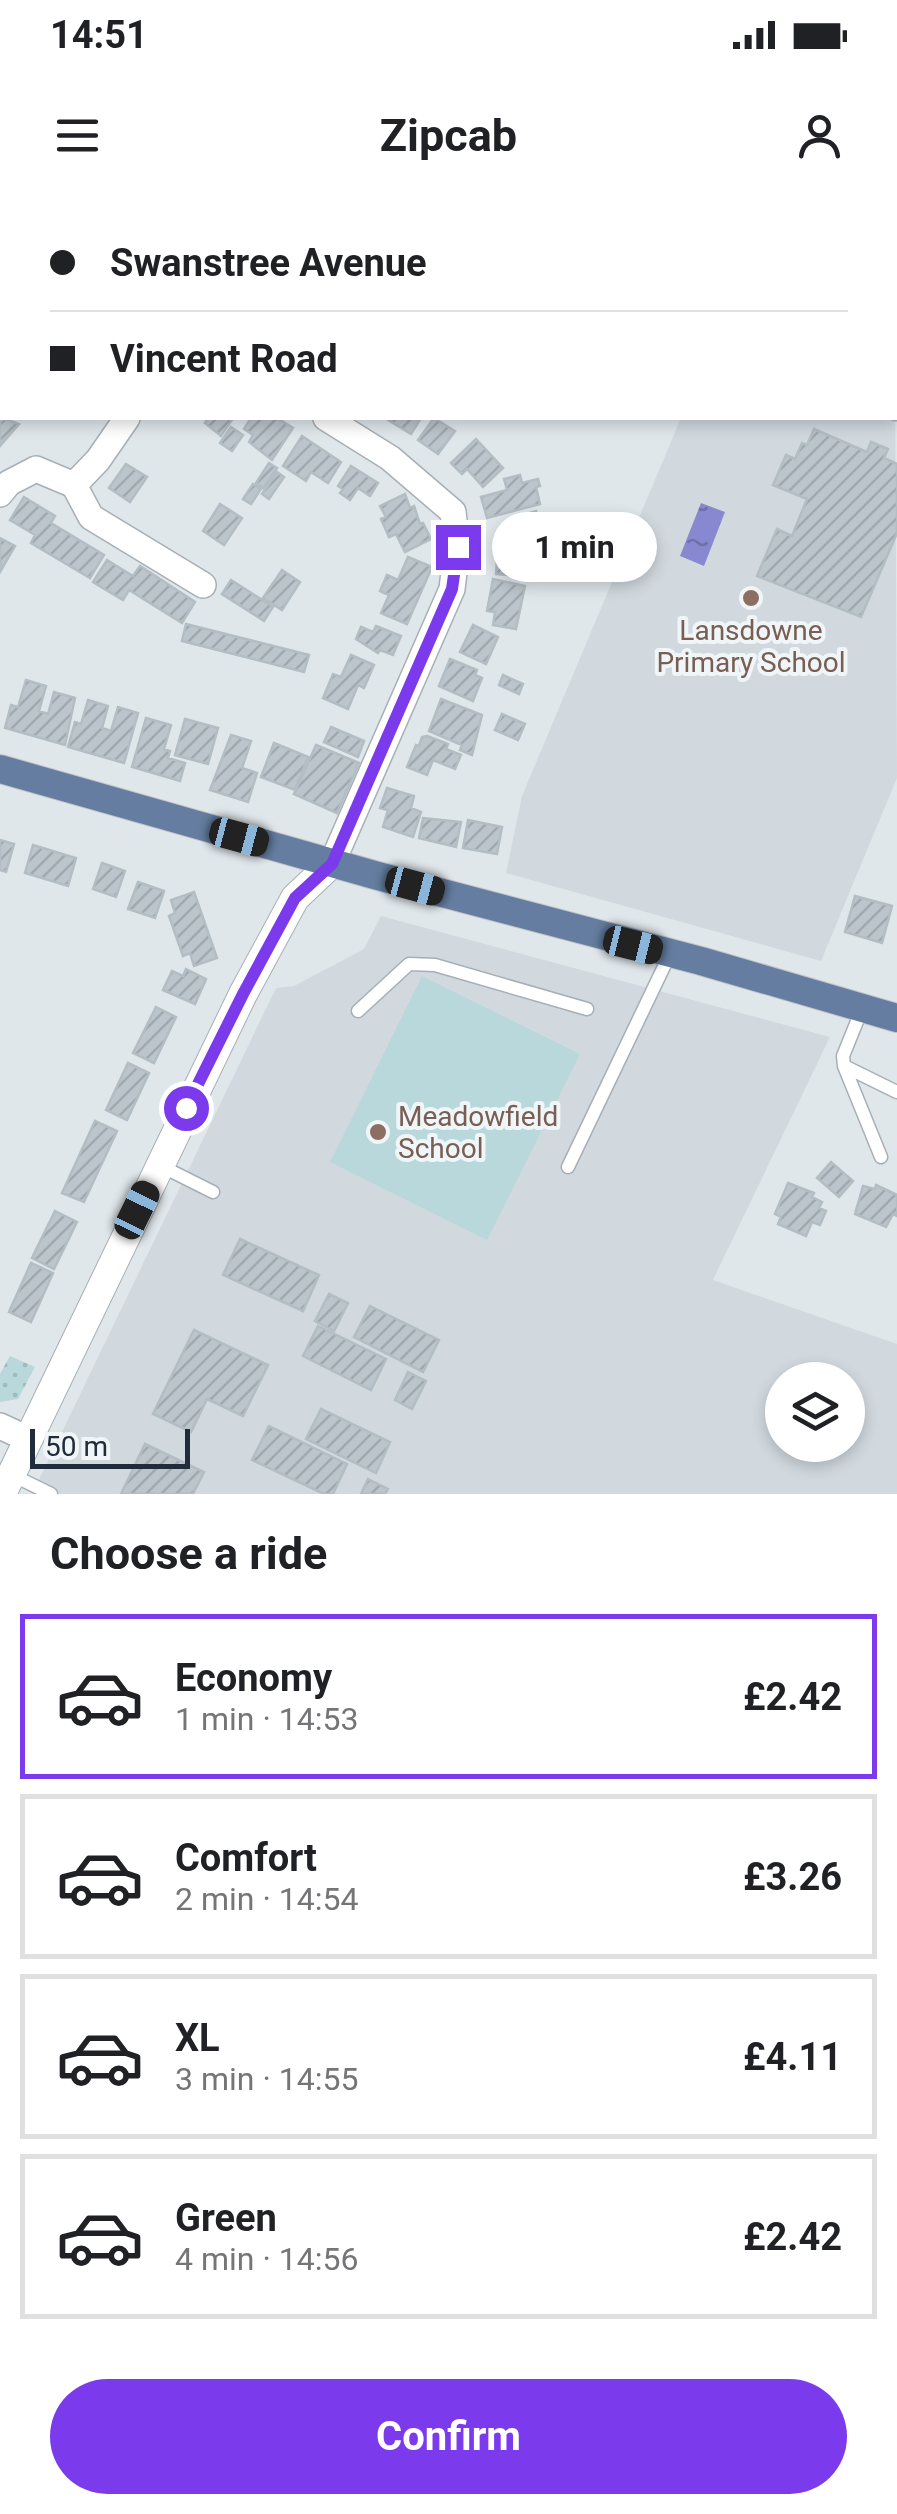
<!DOCTYPE html>
<html lang="en">
<head>
<meta charset="utf-8">
<style>
  body { margin:0; font-family:Roboto,sans-serif; background:#f6f6f6; color:#202124; height:100vh; display:flex; flex-direction:column; font-size:38px; white-space:nowrap }
  * { box-sizing:border-box; margin:0 }
  p { font-size:32px; color:#757577 }
  .icon { flex:none; width:55px; height:55px; fill:none; stroke:currentColor; stroke-width:2; stroke-linecap:round; stroke-linejoin:round }
  .map { position:relative; height:1294px; overflow:hidden }
  .drawer { display:flex; flex-direction:column; background:#fff; flex:1 }
  .drawer>* { flex:none }
  .top-card { position:absolute; left:0px; top:0px; width:898px; height:220px; box-shadow:0 5px 15px #0003; display:grid; align-content:center; height:220px; padding:0 50px; background:#fff }
  .buttons { position:absolute; left:765px; top:1162px; display:grid; gap:20px }
  .buttons a { display:grid; place-items:center; width:100px; height:100px; border-radius:50%; background:#fff; box-shadow:0 5px 15px #0003; font-size:50px }
  .scale { position:absolute; left:30px; bottom:25px; width:160px; box-sizing:border-box; padding-left:10px; border:5px solid #212c3b; border-top:0; font-size:28px; line-height:35px; white-space:nowrap; color:#212c3b; -webkit-text-stroke:8px #f0f5f7; paint-order:stroke }
  .end { position:absolute; width:45px; height:45px; margin:-22px; border:12px solid #7c3aed; background:#fff; box-shadow:0 0 0 5px #fff }
  .from { border-radius:50% }
  .bubble { position:absolute; height:70px; border-radius:35px; background:#fff; box-shadow:0 5px 15px #0003; font-size:32px; font-weight:700; line-height:70px; text-align:center }
  .car { position:absolute; width:30px; height:60px; margin:-30px -15px; border-radius:12px; box-shadow:0 0 8px 2px #0007; background:linear-gradient(#222 24%,#8ab4d8 0 40%,#222 0 76%,#8ab4d8 0 86%,#222 0) }
  .top-card b { display:flex; align-items:center; gap:35px; height:95px; font-size:38px }
  .top-card b+b { border-top:2px solid #e0e0e0 }
  .top-card i { width:25px; height:25px; background:#202124 }
  ul { padding:0; list-style:none }
  li { display:flex; align-items:center; gap:30px; height:165px; margin:0 20px 15px; padding:0 30px; border:5px solid #e0e0e0; border-radius:0px }
  li div { flex:1 }
  li b { display:block; font-size:38px }
  li em { font-style:normal; font-weight:700 }
  li.selected { border-color:#7c3aed }
  li>.icon { width:90px; height:90px; stroke-width:1.5 }
  h2 { padding:0 50px; font-size:45px; line-height:120px }
  .primary-button { display:flex; gap:20px; margin-top:auto; padding:20px 50px }
  .primary-button a { flex:1; height:115px; border-radius:60px; background:#7c3aed; color:#fff; font-size:40px; font-weight:700; line-height:115px; text-align:center }
  .status { display:flex; justify-content:space-between; align-items:center; height:70px; padding:0 50px; background:#fff; direction:ltr }
  .status svg { height:28px; fill:currentColor }
  header { display:flex; justify-content:space-between; align-items:center; height:130px; padding:0 50px; background:#fff; font-size:45px; font-weight:700 }
  .map>svg:first-child { display:block }
</style>
</head>
<body>
<div class="status"><b>14:51</b><svg viewBox="0 0 49 12"><path d="M0 12V9h3v3zM5 12V6h3v6zM10 12V3h3v9zM15 12V0h3v12zM26 1h20v11H26zM47 4h2v5h-2z"/></svg></div>
<header><svg class="icon" aria-label="menu" viewBox="0 0 24 24"><path d="M4 6h16M4 12h16M4 18h16"/></svg>Zipcab<svg class="icon" aria-label="person" viewBox="0 0 24 24"><circle cx="12" cy="8" r="4"/><path d="M4 21q1-7 8-7t8 7"/></svg></header>
<div class="map">
<svg width="897" height="1294" viewBox="0 0 897 1294">
  <defs>
    <pattern id="grass-dots" width="8" height="8" patternUnits="userSpaceOnUse" patternTransform="scale(2.5)"><rect width="8" height="8" fill="#b9d8dc"/><path d="M2 2h.1M6 6h.1" fill="none" stroke="#9fbabe" stroke-width="1.8" stroke-linecap="round"/></pattern>
    <pattern id="water-ripples" width="26" height="14" patternUnits="userSpaceOnUse" patternTransform="scale(2.5)"><rect width="26" height="14" fill="#8888d0"/><path d="M2 4q2-2 4 0t4 0M15 11q2-2 4 0t4 0" fill="none" stroke="#6f6faa"/></pattern>
    <pattern id="building-hatch" width="6" height="6" patternUnits="userSpaceOnUse" patternTransform="scale(2.5)"><rect width="6" height="6" fill="#bcc5cb"/><path d="M-1 1l2-2M0 6l6-6M5 7l2-2" fill="none" stroke="#a1a9af"/></pattern>
  </defs>
  <rect width="100%" height="100%" fill="#e0e7eb"/>
  <path fill="#d1d9df" fill-rule="evenodd" d="M895,169L897,578L821,761L506,673L522,596L681,218H895Z
    M381,716L830,837L713,1080L897,1144V1294H32L276,788L294,786L364,749ZM782,1180H848V1245H782Z"/>
  <path fill="url(#grass-dots)" d="M10,1156L35,1167L18,1199L0,1202V1174Z"/>
  <path fill="#b9d8dc" d="M422,776L580,854L487,1040L330,962Z"/>
  <path fill="url(#water-ripples)" d="M701,303L725,312L704,366L680,356Z"/>
  <path fill="url(#building-hatch)" stroke="#b2bdc4" stroke-width="2.5" d="M0,211L2,218L19,224L0,246Z
    M208,218H233L221,236L205,223Z
    M251,218H277L293,228L272,260L249,242L253,235L244,229Z
    M385,218H421L411,234Z
    M434,218L455,231L438,254L418,240Z
    M231,227L243,235L232,251L220,243Z
    M814,229L867,252L871,242L888,249L884,258L897,264V333L861,417L757,376L777,329L792,336L807,299L773,285L786,255L795,259L802,243L807,245Z
    M302,236L341,262L328,283L311,272L306,281L283,266Z
    M476,239L503,268L483,287L467,269L462,274L451,263Z
    M269,263L277,268L263,288L256,283Z
    M126,264L147,277L130,302L109,288Z
    M351,266L378,283L370,296L358,288L350,300L340,293L343,289L338,286Z
    M277,272L284,277L269,299L262,294Z
    M520,275L522,283L538,279L540,286L536,287L540,304L487,318L481,297L507,290L504,279Z
    M253,284L261,289L251,304L243,299Z
    M405,294L410,308L414,306L420,324L423,323L431,339L405,352L396,334L389,337L381,319L386,317L380,306Z
    M24,297L55,316L51,323L104,355L90,378L31,343L35,335L10,320Z
    M220,304L242,318L224,345L203,331Z
    M536,311L540,322L519,328L516,317Z
    M499,335L524,337L523,347H535L533,371H525L524,376L496,374Z
    M0,338L15,346L0,372Z
    M408,357L432,367L407,424L381,413L389,395L380,391L387,375L398,380Z
    M107,360L133,376L140,366L195,402L182,423L129,390L123,400L93,382Z
    M282,370L300,382L282,410L263,398Z
    M493,379L525,386L516,429L493,425L495,412L487,411Z
    M231,380L273,407L264,421L222,394Z
    M186,424L309,455L304,472L182,441Z
    M473,425L498,437L486,464L460,452Z
    M376,426L401,436L393,455L380,450L378,453L356,439L361,427L373,432Z
    M351,455L374,465L364,488L358,485L348,509L323,498L333,474L341,477Z
    M450,459L477,470L475,475L482,478L473,501L439,486Z
    M503,475L523,484L519,494L499,485Z
    M26,480L46,486L39,511L48,514L54,492L75,498L65,545L5,528L11,505L18,507Z
    M441,499L482,515L472,555L460,550L462,545L429,531Z
    M88,500L108,506L102,528L111,531L118,507L138,513L124,563L68,547L75,522L81,524Z
    M502,514L525,524L518,540L495,530Z
    M146,518L171,525L164,549L170,551L168,558L185,563L180,581L132,567Z
    M185,519L218,528L208,564L175,555Z
    M331,527L364,541L358,557L324,542Z
    M231,535L251,541L242,568L257,573L248,602L210,590Z
    M427,536L448,544L446,549L461,555L455,569L433,560L427,575L407,567L416,545L419,546L422,537Z
    M274,543L308,557L295,590L261,577Z
    M316,545L359,563L337,613L294,594Z
    M387,588L414,596L411,608L421,612L413,637L383,627L388,610L380,608Z
    M423,618L461,622L456,647L419,638Z
    M468,620L502,627L497,654L463,648Z
    M0,640L14,644L6,672L0,670Z
    M33,645L76,658L68,686L25,673Z
    M102,663L125,671L116,697L93,689Z
    M138,682L164,691L155,718L128,709Z
    M194,692L217,758L194,766L190,753L183,756L169,716L175,713L171,700Z
    M855,696L892,706L882,743L845,732Z
    M186,769L206,779L195,804L163,790L172,771L183,776Z
    M156,807L176,817L154,863L133,853Z
    M128,863L149,873L127,920L106,910Z
    M95,921L117,931L84,1002L62,993Z
    M831,962L853,981L839,997L817,978Z
    M788,983L814,993L812,997L822,1002L819,1008L826,1011L820,1025L812,1022L806,1036L778,1024L781,1017L775,1014Z
    M876,985L897,995V1016L893,1014L886,1027L855,1014L863,986L875,989Z
    M55,1011L77,1022L54,1069L32,1058Z
    M240,1039L319,1075L303,1111L223,1075Z
    M31,1063L53,1073L31,1122L9,1112Z
    M329,1094L348,1103L334,1131L315,1121Z
    M370,1106L439,1140L423,1172L354,1137Z
    M318,1126L386,1159L371,1190L303,1156Z
    M194,1130L268,1165L243,1216L207,1199L191,1232L153,1214Z
    M408,1172L426,1181L412,1209L395,1200Z
    M321,1209L390,1242L376,1273L306,1239Z
    M269,1226L347,1264L333,1294H324L252,1260Z
    M145,1244L204,1272L193,1294H121Z
    M368,1279L388,1289L385,1294H361Z"/>
  <g fill="none" stroke-linecap="round" stroke-linejoin="round">
    <g stroke="#a7afb6" stroke-width="15">
      <path id="service" d="M562,2L563,0
        M608,2L609,0
        M895,214H897
        M862,809L843,856L844,866L881,957
        M358,811L409,764L435,765L587,809
        M844,866L897,892
        M161,966L213,992
        M568,967L670,754
        M12,1275L51,1294"/>
    </g>
    <g stroke="#a7afb6" stroke-width="28">
      <path id="minor" d="M586,0L592,2
        M252,2L254,0
        M760,2L761,0
        M0,7L2,9
        M326,218L390,258L453,312L457,347L452,389L332,663
        M74,285L91,317L203,385
        M0,294L9,283L36,269L74,285L98,260L127,218
        M0,1226L28,1239"/>
    </g>
    <g stroke="#a7afb6" stroke-width="30">
      <path id="tertiary" d="M2,1294L243,794L295,698L332,663"/>
    </g>
    <g stroke="#c1c4c8" stroke-width="30">
      <path id="primary" d="M0,569L378,676L701,761L897,818"/>
    </g>
    <use href="#service" stroke="#fff" stroke-width="12"/>
    <use href="#minor" stroke="#fff" stroke-width="25"/>
    <use href="#tertiary" stroke="#fff" stroke-width="28"/>
    <use href="#primary" stroke="#647da0" stroke-width="28"/>
  </g>
  <g fill="none" stroke-linecap="round" stroke-linejoin="round">
    <path stroke="#7c3aed" stroke-width="12" d="M186,908L243,794L295,698L332,664L452,389L458,347"/>
  </g>
  <g fill="#8d6e63" stroke="#f0f5f7" stroke-width="4">
    <circle cx="751" cy="398" r="10"/>
    <circle cx="378" cy="932" r="10"/>
  </g>
  <g text-anchor="middle" stroke-width="8" stroke-linejoin="round" paint-order="stroke">
    <g font-size="28" fill="#785e54" stroke="#f0f5f7">
      <text x="751" y="440">Lansdowne<tspan x="751" dy="32">Primary School</tspan></text>
      <text x="398" y="926" text-anchor="start">Meadowfield<tspan x="398" dy="32">School</tspan></text>
    </g>
  </g>
</svg>
<div class="buttons">
<a><svg class="icon" aria-label="layers" viewBox="0 0 24 24"><path d="M12 4l9 5-9 5-9-5zM3 14l9 5 9-5"/></svg></a>
</div>
<div class="scale">50 m</div>
<i class="end from" style="left:186px;top:908px"></i>
<i class="end" style="left:458px;top:347px"></i>
<div class="bubble" style="left:492px;top:312px;width:165px">1 min</div>
<i class="car" style="left:239px;top:637px;rotate:105deg"></i>
<i class="car" style="left:415px;top:686px;rotate:105deg"></i>
<i class="car" style="left:633px;top:745px;rotate:104deg"></i>
<i class="car" style="left:137px;top:1010px;rotate:26deg"></i>
<div class="top-card">
<b><i class="from"></i>Swanstree Avenue</b>
<b><i></i>Vincent Road</b>
</div>
</div>
<section class="drawer">
<h2>Choose a ride</h2>
<ul>
<li class="selected"><svg class="icon" aria-label="car" viewBox="0 0 24 24"><path d="M5 17H2v-5l4-1 3-4h7l3 4 3 1v5h-3M9 17h6M6 11h13"/><circle cx="7" cy="17" r="2"/><circle cx="17" cy="17" r="2"/></svg><div><b>Economy</b><p>1 min · 14:53</p></div><em>£2.42</em></li>
<li><svg class="icon" aria-label="car" viewBox="0 0 24 24"><path d="M5 17H2v-5l4-1 3-4h7l3 4 3 1v5h-3M9 17h6M6 11h13"/><circle cx="7" cy="17" r="2"/><circle cx="17" cy="17" r="2"/></svg><div><b>Comfort</b><p>2 min · 14:54</p></div><em>£3.26</em></li>
<li><svg class="icon" aria-label="car" viewBox="0 0 24 24"><path d="M5 17H2v-5l4-1 3-4h7l3 4 3 1v5h-3M9 17h6M6 11h13"/><circle cx="7" cy="17" r="2"/><circle cx="17" cy="17" r="2"/></svg><div><b>XL</b><p>3 min · 14:55</p></div><em>£4.11</em></li>
<li><svg class="icon" aria-label="car" viewBox="0 0 24 24"><path d="M5 17H2v-5l4-1 3-4h7l3 4 3 1v5h-3M9 17h6M6 11h13"/><circle cx="7" cy="17" r="2"/><circle cx="17" cy="17" r="2"/></svg><div><b>Green</b><p>4 min · 14:56</p></div><em>£2.42</em></li>
</ul>
<div class="primary-button"><a>Confirm</a></div>
</section>
</body>
</html>
